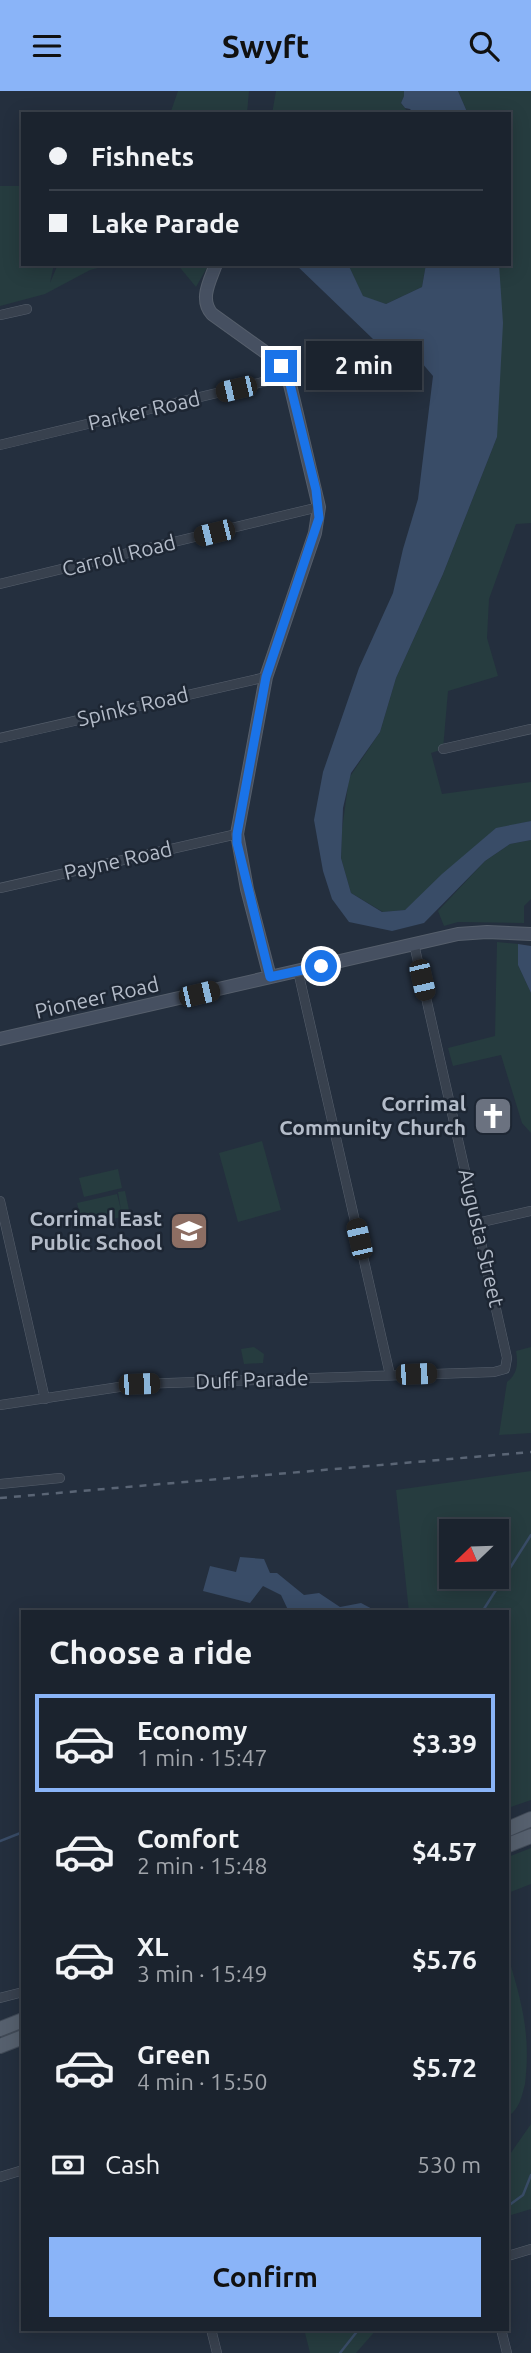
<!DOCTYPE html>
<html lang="en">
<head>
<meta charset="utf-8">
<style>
  body { margin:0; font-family:Ubuntu,sans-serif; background:#242b36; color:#f1f3f6; height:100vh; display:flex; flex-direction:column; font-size:26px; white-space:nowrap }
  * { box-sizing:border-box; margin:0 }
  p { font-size:23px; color:#a0a4aa }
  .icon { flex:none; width:38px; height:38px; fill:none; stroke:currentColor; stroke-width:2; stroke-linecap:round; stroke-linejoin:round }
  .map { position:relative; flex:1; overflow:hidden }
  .panel { position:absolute; left:21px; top:1519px; width:488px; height:721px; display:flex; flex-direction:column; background:#1b232e; border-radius:0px; box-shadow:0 4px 18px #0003,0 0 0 2px #39404a }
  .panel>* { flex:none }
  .guide { position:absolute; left:21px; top:21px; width:490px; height:154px; border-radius:0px; box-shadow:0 4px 18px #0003,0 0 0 2px #39404a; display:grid; align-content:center; height:154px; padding:0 28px; background:#1b232e }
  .needle { width:46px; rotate:247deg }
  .tools { position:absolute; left:439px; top:1428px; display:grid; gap:14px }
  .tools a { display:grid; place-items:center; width:70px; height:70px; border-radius:0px; background:#1b232e; box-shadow:0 4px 18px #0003,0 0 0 2px #39404a; font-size:35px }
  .end { position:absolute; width:32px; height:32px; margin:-16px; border:9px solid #1a73e8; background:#fff; box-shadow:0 0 0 4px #fff }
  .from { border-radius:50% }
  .bubble { position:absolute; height:49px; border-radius:0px; background:#1b232e; box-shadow:0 4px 18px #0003,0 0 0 2px #39404a; font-size:23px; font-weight:700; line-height:49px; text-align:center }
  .car { position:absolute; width:21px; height:42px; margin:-21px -10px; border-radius:9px; box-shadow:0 0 5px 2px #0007; background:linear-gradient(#222 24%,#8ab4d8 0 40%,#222 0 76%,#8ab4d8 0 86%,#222 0) }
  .guide b { display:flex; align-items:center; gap:24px; height:66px; font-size:26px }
  .guide b+b { border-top:2px solid #39404a }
  .guide i { width:18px; height:18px; background:#f1f3f6 }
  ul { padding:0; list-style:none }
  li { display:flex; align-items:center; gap:21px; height:98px; margin:0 14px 10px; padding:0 14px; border:4px solid transparent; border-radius:0px }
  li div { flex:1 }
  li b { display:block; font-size:26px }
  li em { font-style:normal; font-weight:700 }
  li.current { border-color:#8ab4f8 }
  li>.icon { width:63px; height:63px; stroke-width:1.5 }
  h2 { padding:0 28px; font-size:32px; line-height:84px }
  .pay { display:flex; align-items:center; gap:18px; height:77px; padding:0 28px; font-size:26px }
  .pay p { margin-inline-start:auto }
  .cta { display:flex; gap:14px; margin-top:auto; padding:14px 28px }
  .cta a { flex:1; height:80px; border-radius:0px; background:#8ab4f8; color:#111; font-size:28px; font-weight:700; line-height:80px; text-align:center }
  header { display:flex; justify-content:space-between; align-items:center; height:91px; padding:0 28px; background:#8ab4f8; color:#111; font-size:32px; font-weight:700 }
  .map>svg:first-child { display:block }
</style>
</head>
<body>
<header><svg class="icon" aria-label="menu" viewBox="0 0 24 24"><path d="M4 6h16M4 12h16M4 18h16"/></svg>Swyft<svg class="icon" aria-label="search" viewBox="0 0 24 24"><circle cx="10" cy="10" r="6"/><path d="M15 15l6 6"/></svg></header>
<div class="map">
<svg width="531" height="2262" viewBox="0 0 531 2262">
  <rect width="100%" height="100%" fill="#242f3e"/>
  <path fill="#263c3f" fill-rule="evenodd" d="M178,0H249L247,23H170Z
    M276,0H404V5L401,12L407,20L413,23H272Z
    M458,0H531V432L516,433L489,508L487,547L498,585L448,600L443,658L431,662L442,703L531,691V730L496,738L405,819L383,821L351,802L341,767L342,739L349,687L380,641L396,587L443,483L497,346L495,173H509V23H468Z
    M0,95H23V173H54L50,192L58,173H114L90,179L45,203L0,215Z
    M177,173H209L196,196Z
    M348,173H426L422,196L386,213L363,206Z
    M531,749V808L524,815V832L458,831L444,835L438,820L485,770L510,753Z
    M497,851L518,853V874L531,902V1042L522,1032L501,964L453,975L448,957L495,945Z
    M262,1050L281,1119L238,1131L219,1062Z
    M118,1078L122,1097L84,1106L79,1087Z
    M125,1100L130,1124L83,1135L77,1112L117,1103L121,1119L118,1101Z
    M254,1256L264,1263L263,1272L244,1273L241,1258Z
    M531,1256V1342L499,1344L507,1291C518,1282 518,1273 516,1260Z
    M531,1380V1709L508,1717V1521H409L396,1399ZM452,1440H497V1486H452Z
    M531,1757V1793L508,1802V1766Z
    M508,1865C522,1912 531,1944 525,1993C521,2008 520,2016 508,2026Z
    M531,2033V2118L508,2125V2066Z
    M304,2238H377L356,2262H310Z"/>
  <path fill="#394c67" d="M404,0H458L468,23H414L410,18L405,17L401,12L404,5Z
    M295,173H348L363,205L386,213L422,196L426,173H499L503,232L497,346L443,483L396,587L380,641L351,682L343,717L341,767L351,802L382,821L405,819L442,783L496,737L531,730V749L510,753L485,770L424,832L392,840L349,831L332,808L323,780L314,729L323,681L359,577L393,502L403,458L418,408L433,285L404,251L373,248Z
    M518,853L531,855V902L518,874Z
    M240,1466L264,1468L270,1482H277L304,1504L319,1502L340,1516L361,1512L378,1521H289L281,1504L263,1495L250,1512L203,1500L210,1475L236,1481Z"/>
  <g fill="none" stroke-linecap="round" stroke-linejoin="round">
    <path stroke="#394c67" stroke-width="2.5" d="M482,1521L531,1444
      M0,1750L23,1741
      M508,2115L523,2104L531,2084
      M340,2262L359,2238"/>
    <g stroke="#565f6c" stroke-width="10">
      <path id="minor" d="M0,224L27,218
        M0,354L288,285
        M0,493L319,416
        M0,647L266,586
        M443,658L531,638
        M0,797L237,743
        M298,880L390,1284
        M0,1110L45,1308
        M477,1132L531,1120
        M0,1314L139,1293L494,1281L505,1278L507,1267L414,853
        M0,1393L60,1387
        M0,1907L23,1901
        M0,2086L23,2079
        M508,2165L531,2158
        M211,2238L217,2262
        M501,2238L507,2262"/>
    </g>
    <g stroke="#565f6c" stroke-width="14">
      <path id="secondary" d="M216,173C210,190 199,208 212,223L272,266L288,285L319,416L315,442L266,586L237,743L247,798L270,886
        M0,948L458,843L487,841L531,843"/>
    </g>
    <g stroke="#414a57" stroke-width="16">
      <path id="primary" d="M508,1738L531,1728
        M508,1754L531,1745
        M0,1938L23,1929
        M0,1955L23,1946"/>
    </g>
    <use href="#minor" stroke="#38414e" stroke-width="9"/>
    <use href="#secondary" stroke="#465061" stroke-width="12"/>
    <use href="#primary" stroke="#56606e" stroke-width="14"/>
    <path stroke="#5a6575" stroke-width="2.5" stroke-dasharray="7 7" stroke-linecap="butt" d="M0,1407L531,1361"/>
  </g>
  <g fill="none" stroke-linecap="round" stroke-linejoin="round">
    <path stroke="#1a73e8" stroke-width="9" d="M281,275L288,285L316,399L319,427L266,586L237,743V752L270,886L321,875"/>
  </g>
  <defs>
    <g id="church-square" transform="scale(2.0125)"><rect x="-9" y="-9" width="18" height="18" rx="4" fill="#6b7280" stroke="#1d2633"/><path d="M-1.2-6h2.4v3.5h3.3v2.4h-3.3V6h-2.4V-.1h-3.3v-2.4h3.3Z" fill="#fff"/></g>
    <g id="school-square" transform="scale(2.0125)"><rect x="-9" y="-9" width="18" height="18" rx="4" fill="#8d6e63" stroke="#1d2633"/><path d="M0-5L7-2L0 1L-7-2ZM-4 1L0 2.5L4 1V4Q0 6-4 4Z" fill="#fff"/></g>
  </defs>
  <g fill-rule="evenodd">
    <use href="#church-square" x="493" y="1025"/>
    <use href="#school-square" x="189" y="1140"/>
  </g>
  <g text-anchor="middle" stroke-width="5" stroke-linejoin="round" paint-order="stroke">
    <g font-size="21" fill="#b4bcc9" stroke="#1d2633">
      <text transform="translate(144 320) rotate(-13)" y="7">Parker Road</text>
      <text transform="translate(119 465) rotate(-14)" y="7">Carroll Road</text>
      <text transform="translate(133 616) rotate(-13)" y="7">Spinks Road</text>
      <text transform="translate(118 770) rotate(-13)" y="7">Payne Road</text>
      <text transform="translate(97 907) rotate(-13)" y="7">Pioneer Road</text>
      <text transform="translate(481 1147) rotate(77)" y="7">Augusta Street</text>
      <text transform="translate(252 1289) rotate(-2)" y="7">Duff Parade</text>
    </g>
    <g font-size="21" font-weight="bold" fill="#b4bcc9" stroke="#1d2633" text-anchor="end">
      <text x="466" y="1020">Corrimal<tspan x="466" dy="24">Community Church</tspan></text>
      <text x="162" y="1135">Corrimal East<tspan x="162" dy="24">Public School</tspan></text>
    </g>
  </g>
</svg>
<div class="tools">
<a><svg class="needle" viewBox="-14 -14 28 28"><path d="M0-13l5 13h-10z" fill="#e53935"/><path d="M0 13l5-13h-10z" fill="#a0a4aa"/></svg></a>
</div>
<i class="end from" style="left:321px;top:875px"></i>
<i class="end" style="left:281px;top:275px"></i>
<div class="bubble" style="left:306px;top:250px;width:116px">2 min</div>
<i class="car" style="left:236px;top:298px;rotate:257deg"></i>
<i class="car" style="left:214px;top:442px;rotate:256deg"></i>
<i class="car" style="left:422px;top:889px;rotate:167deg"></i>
<i class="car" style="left:199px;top:903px;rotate:77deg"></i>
<i class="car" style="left:359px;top:1148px;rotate:347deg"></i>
<i class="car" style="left:416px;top:1283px;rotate:88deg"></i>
<i class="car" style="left:139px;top:1293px;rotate:88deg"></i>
<div class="guide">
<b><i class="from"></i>Fishnets</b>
<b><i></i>Lake Parade</b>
</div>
<section class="panel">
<h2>Choose a ride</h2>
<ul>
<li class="current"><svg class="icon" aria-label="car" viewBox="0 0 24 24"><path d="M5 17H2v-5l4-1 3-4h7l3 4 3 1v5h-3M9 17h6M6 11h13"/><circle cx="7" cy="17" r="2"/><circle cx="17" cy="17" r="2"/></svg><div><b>Economy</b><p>1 min · 15:47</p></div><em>$3.39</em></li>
<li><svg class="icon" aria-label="car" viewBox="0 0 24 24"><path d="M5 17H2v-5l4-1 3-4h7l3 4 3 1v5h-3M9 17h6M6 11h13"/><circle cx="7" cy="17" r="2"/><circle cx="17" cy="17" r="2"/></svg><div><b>Comfort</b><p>2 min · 15:48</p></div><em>$4.57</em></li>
<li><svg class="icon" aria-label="car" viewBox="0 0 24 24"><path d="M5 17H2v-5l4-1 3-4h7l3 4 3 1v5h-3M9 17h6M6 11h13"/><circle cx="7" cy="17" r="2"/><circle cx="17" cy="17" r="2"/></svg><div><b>XL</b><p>3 min · 15:49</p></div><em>$5.76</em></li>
<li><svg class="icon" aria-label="car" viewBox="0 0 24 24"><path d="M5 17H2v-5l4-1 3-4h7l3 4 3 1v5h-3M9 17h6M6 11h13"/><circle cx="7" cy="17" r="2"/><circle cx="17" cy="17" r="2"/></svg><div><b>Green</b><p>4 min · 15:50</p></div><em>$5.72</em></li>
</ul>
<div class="pay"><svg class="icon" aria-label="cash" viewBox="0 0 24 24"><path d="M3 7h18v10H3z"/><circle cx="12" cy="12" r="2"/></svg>Cash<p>530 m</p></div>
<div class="cta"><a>Confirm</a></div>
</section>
</div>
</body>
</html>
